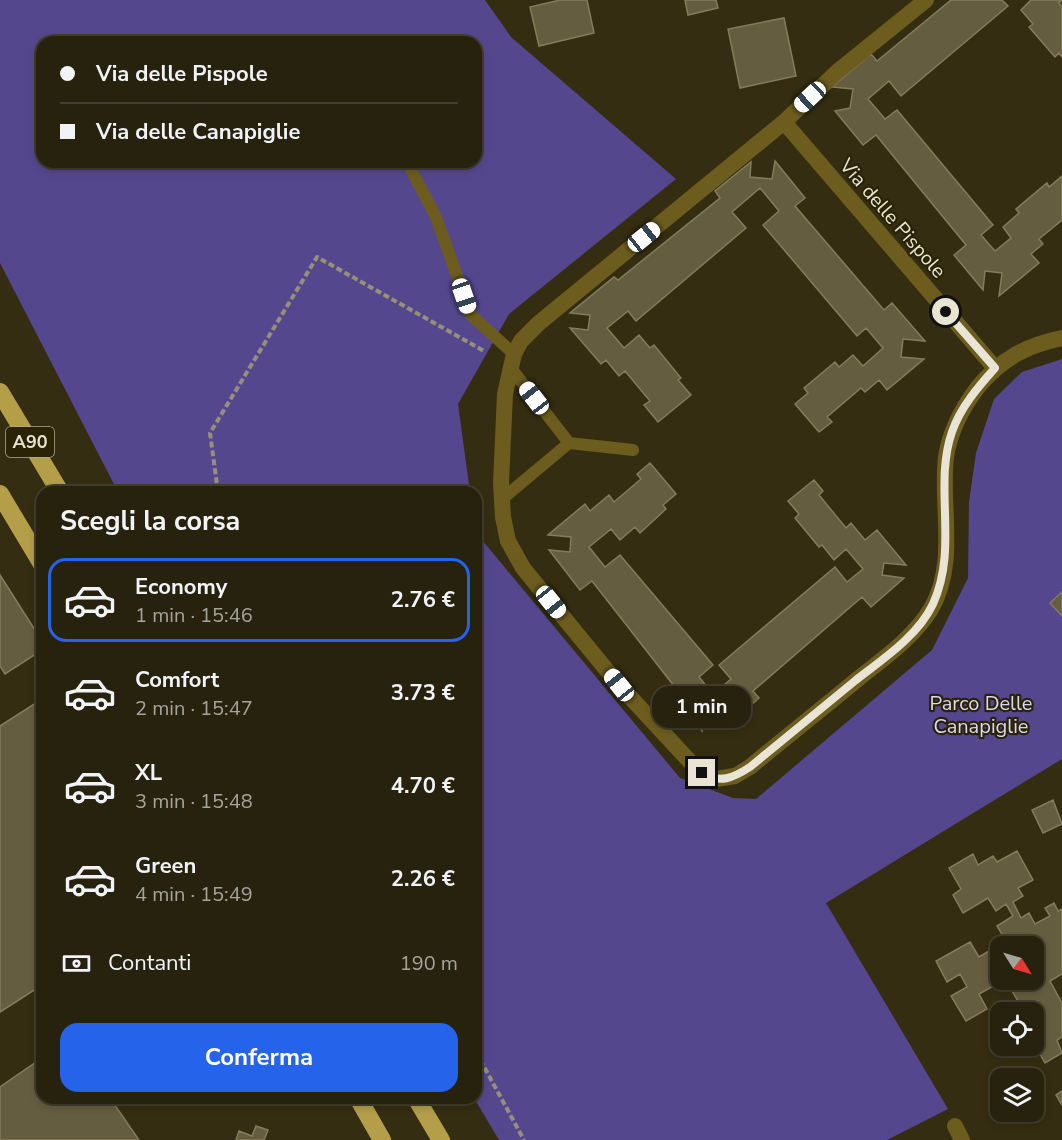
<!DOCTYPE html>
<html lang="it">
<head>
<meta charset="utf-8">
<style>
  body { margin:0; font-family:"Nunito Sans",sans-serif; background:#332f1b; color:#f1f3f6; height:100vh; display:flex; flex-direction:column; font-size:22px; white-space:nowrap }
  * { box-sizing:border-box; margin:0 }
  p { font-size:20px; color:#a4a49d }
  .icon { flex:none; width:33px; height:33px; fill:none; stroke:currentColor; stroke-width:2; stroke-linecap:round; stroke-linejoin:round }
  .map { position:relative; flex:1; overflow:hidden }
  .panel { position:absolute; left:36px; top:486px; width:446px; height:618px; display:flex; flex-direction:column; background:#27220d; border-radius:18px; box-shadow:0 3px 9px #0003,0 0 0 2px #433f2e }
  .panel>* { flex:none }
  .top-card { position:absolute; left:36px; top:36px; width:446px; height:132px; border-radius:18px; box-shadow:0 3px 9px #0003,0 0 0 2px #433f2e; display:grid; align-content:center; height:132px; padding:0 24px; background:#27220d }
  .needle { width:39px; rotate:127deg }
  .fabs { position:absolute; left:990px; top:936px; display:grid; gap:12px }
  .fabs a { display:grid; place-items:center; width:54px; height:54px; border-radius:12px; background:#27220d; box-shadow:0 3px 9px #0003,0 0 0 2px #433f2e; font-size:30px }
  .end { position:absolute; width:27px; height:27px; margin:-14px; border:8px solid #e9e4d4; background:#111; box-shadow:0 0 0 3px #111 }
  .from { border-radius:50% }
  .bubble { position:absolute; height:42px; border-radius:18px; background:#27220d; box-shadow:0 3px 9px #0003,0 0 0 2px #433f2e; font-size:20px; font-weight:700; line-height:42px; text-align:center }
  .car { position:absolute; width:18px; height:36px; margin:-18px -9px; border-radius:8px; box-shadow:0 0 4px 2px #0007; background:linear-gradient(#fff 24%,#345 0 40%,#fff 0 76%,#345 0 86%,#fff 0) }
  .top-card b { display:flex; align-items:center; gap:21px; height:57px; font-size:22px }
  .top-card b+b { border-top:2px solid #433f2e }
  .top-card i { width:15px; height:15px; background:#f1f3f6 }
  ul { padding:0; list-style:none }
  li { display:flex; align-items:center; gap:18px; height:84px; margin:0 12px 9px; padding:0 12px; border:3px solid transparent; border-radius:18px }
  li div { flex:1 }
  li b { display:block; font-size:22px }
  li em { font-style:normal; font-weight:700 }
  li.selected { border-color:#2563eb }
  li>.icon { width:54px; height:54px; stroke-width:1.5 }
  h2 { padding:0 24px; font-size:27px; line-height:72px }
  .pay { display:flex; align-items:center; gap:15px; height:66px; padding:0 24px; font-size:22px }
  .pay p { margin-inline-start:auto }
  .primary-button { display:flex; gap:12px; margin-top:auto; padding:12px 24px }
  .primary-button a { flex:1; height:69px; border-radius:18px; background:#2563eb; color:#fff; font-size:24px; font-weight:700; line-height:69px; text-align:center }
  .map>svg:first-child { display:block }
</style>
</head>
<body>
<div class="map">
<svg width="1062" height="1140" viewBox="0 0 1062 1140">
  <rect width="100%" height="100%" fill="#342d11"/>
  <path fill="#55478e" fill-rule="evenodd" d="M0,0H485L511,37L676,179L509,314L458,404L470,492H118L0,263ZM42,42H476V162H42Z
    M1062,359V759L826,903L948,1109L887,1140H499L474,1098L476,526L477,534L680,778L733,798L756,799L932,650L968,578L969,502L976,453L994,399L1022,372Z"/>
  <path fill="#655d3f" stroke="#857c5e" stroke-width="1.5" d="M560,0H587L594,33L539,46L530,7Z
    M685,0H716L718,8L688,15Z
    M951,0H1002L1008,6L901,96L889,81L868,99L885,119L897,110L993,225L981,235L995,251L1011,238L1003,227L1019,213L1016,209L1047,183L1049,187L1062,176V220L1039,239L1043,244L1031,254L1039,263L999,296L1002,273L985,271L983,290L954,255L966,245L876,135L863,145L835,111L850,108L853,89L832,87L871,54L877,61Z
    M1031,0H1062L1059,3L1062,7V57L1059,53L1055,57L1029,27L1033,24L1021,10Z
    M784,18L796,76L740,88L728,29Z
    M775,161L805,198L795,206L884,310L892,303L925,341L903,339L901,357L924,359L887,390L879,380L865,392L861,388L827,417L832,422L819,432L795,404L808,393L804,388L835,362L839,367L853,355L863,366L883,348L866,328L857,336L763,225L779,211L760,188L732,212L746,228L636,321L628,311L607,328L624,348L639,335L650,348L654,345L681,378L678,380L691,395L658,422L644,405L650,401L625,371L619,376L606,360L601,364L570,328L588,330L590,315L570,313L614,277L618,280L720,198L715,191L751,162L750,177L772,179Z
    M650,463L676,494L663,505L666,509L640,533L635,527L620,540L611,529L589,547L605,567L620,555L713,665L699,677L713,694L731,679L719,665L835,567L847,582L863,569L846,549L834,560L822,545L819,547L795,518L799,514L788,501L814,480L823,491L819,495L846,528L851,523L865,540L877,530L906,565L884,563L882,575L904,578L871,607L862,597L753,691L759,698L726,727V709H703L702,731L670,690L674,686L592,581L580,590L549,550L570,552L571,537L548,535L585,504L590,511L609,495L614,502L641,479L637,474Z
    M0,575L42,641V650L5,674L0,666Z
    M1062,592V616L1050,603Z
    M42,699V985L0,1012V726Z
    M1053,800L1062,824L1043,833L1032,810Z
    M1017,851L1033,880L1018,888L1023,896L1013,902L1021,918L1029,913L1035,924L1050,916L1045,908L1054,903L1058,911L1062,909V974L1050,981L1062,1003V1037L1057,1040L1062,1053L1045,1063L1037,1049L1027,1055L1021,1046H1034V1018L1038,1015L1032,1004L1038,1001L1022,1008L1008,984L1014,980H1034V946H1009L997,926L1013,916L1006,904L996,911L988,898L963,913L953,895L961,889L949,868L973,854L978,865L993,856L997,862Z
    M970,942L979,957L994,948L998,954L1000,953V980H1004L979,994L987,1009L966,1021L951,996L967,987L960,974L947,982L936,961Z
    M42,1058V1098H110L139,1140H0V1087Z
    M1062,1091V1105L1056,1095Z
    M256,1126L268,1130L264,1140H236L239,1131L252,1136Z"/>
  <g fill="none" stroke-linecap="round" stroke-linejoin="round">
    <path stroke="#96907b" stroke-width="4" stroke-dasharray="6 3" stroke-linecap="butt" d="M218,492L210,433L317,257L484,351
      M476,1052L524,1140"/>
    <path stroke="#6c5d1f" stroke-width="12" d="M407,162L436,217L471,315L514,354
      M569,443L633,450
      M501,500L569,443L510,367"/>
    <path stroke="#6c5d1f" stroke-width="16" d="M926,0L837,72L784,122L539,323L521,341L514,354L505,394L501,483L503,517L508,541L523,568L619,685L694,766L716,779L735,776L750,767C786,737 823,708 859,678C884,658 914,637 931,609C958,562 940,506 946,457C950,430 962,408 978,387C1001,359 1027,345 1062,338
      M784,122L995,368
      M955,1126L962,1140"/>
    <path stroke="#b49e48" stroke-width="18" d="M0,392L60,492
      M0,494L42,564
      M358,1098L382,1140
      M416,1098L441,1140"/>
  </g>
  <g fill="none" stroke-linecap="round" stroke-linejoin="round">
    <path stroke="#e9e4d4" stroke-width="8" d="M702,773C720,784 733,778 750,767C785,738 821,709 856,680C883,659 918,636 933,604C959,547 933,486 952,432C960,408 978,387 995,368L946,312"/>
  </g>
  <g text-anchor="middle" stroke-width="4.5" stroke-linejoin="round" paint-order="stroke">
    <rect fill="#2a2306" stroke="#b0aa96" stroke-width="1.5" x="6" y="427" width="48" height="30" rx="4.5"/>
    <g font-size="18" font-weight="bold" fill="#e9e4d4">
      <text x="30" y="448">A90</text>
    </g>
    <g font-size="20" fill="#e9e4d4" stroke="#2a2306">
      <text transform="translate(893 218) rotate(49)" y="7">Via delle Pispole</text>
    </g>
    <g font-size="20" fill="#dad8ee" stroke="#2a2306">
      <text x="981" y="710">Parco Delle<tspan x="981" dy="23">Canapiglie</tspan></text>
    </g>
  </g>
</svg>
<div class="fabs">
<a><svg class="needle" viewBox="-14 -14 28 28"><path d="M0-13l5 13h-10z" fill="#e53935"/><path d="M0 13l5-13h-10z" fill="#a4a49d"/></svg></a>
<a><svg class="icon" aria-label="locate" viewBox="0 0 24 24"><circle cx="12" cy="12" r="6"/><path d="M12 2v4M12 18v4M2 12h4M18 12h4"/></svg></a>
<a><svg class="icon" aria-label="layers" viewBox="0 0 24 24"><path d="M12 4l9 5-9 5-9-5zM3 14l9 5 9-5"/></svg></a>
</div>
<i class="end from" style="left:946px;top:312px"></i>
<i class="end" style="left:702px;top:773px"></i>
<div class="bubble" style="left:652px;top:686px;width:99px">1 min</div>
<i class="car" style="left:810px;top:97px;rotate:227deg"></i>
<i class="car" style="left:644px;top:237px;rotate:51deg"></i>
<i class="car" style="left:464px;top:296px;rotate:161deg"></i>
<i class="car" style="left:534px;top:398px;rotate:322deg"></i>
<i class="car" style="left:551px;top:602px;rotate:141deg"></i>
<i class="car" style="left:619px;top:685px;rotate:321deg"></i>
<div class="top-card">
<b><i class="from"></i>Via delle Pispole</b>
<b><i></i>Via delle Canapiglie</b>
</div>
<section class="panel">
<h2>Scegli la corsa</h2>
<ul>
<li class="selected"><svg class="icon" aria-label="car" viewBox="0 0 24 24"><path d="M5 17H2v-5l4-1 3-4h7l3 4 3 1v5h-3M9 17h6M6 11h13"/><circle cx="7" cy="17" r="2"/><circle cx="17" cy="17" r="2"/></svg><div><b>Economy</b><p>1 min · 15:46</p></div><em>2.76 €</em></li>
<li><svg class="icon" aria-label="car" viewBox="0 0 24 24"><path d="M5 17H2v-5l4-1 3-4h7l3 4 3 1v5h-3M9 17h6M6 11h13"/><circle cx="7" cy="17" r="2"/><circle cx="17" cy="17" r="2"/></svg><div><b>Comfort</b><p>2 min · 15:47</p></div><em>3.73 €</em></li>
<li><svg class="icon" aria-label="car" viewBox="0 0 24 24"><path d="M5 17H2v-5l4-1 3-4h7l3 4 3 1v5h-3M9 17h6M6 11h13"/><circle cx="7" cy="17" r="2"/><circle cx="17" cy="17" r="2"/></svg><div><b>XL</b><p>3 min · 15:48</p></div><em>4.70 €</em></li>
<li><svg class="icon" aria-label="car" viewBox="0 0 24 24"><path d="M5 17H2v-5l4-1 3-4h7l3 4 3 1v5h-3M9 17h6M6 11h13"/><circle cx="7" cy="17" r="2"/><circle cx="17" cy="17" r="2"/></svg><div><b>Green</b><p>4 min · 15:49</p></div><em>2.26 €</em></li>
</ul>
<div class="pay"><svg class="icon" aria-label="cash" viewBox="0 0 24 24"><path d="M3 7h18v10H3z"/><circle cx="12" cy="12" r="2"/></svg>Contanti<p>190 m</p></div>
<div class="primary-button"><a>Conferma</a></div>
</section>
</div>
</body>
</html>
